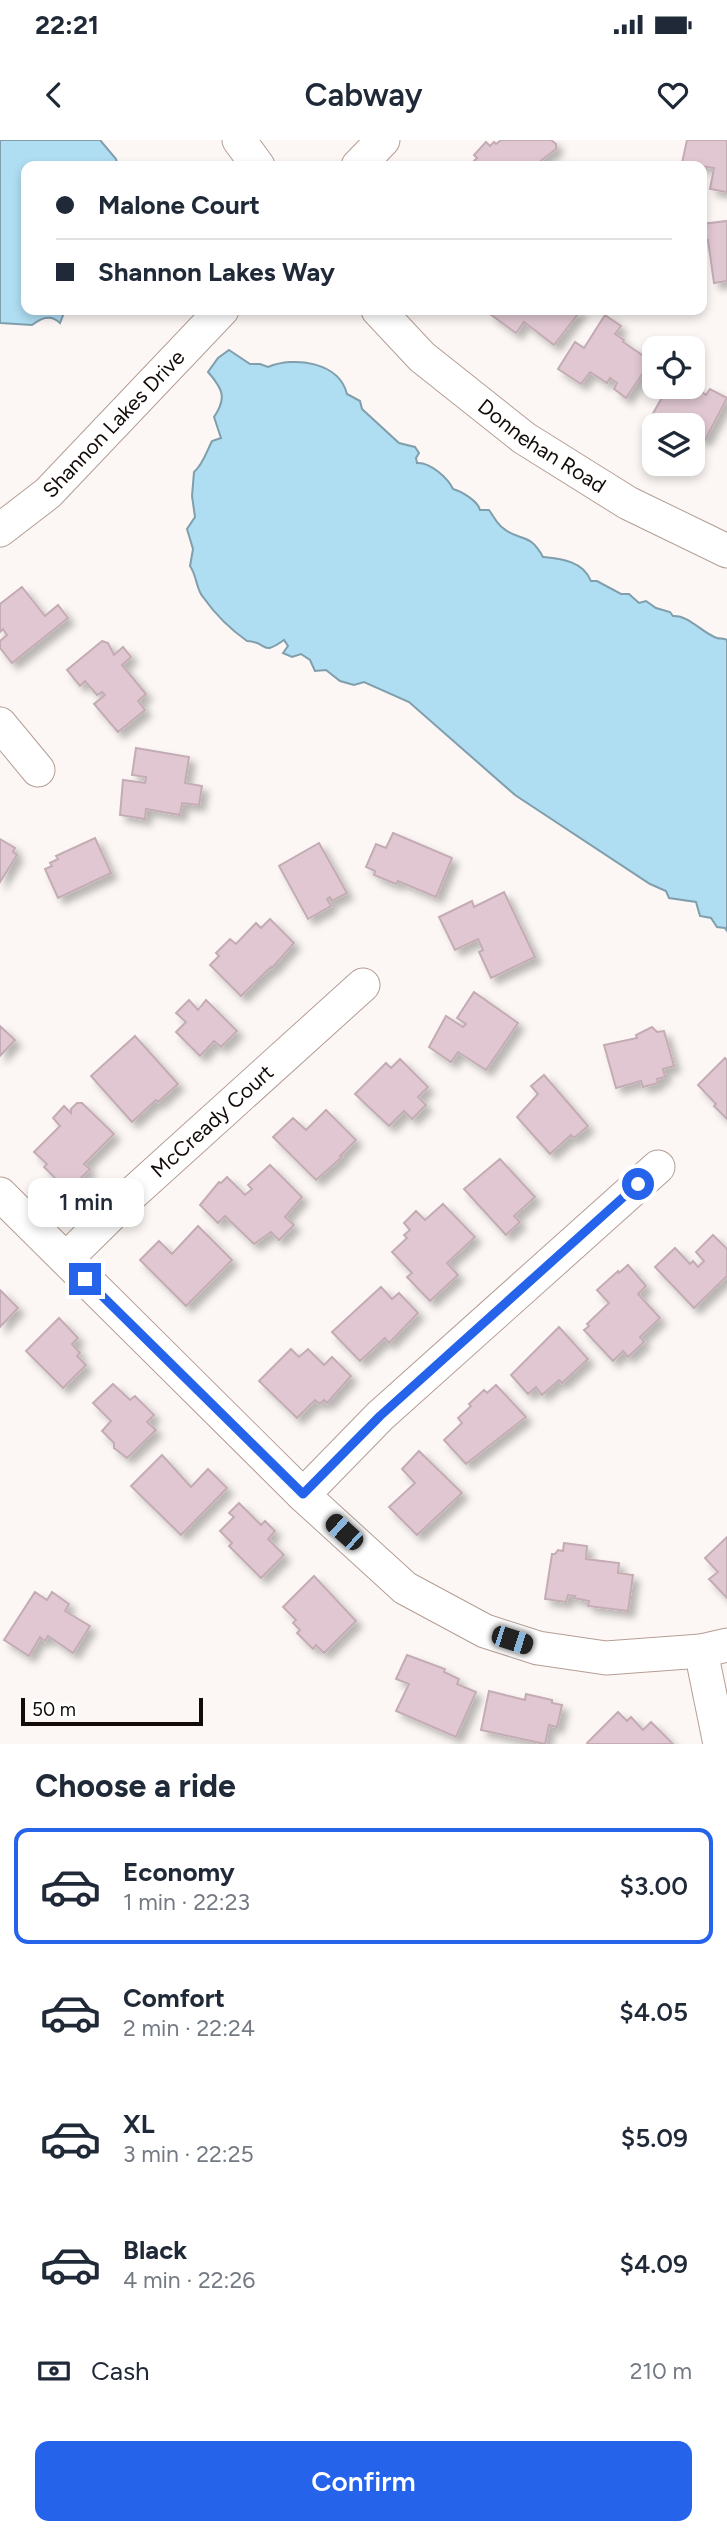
<!DOCTYPE html>
<html lang="en">
<head>
<meta charset="utf-8">
<style>
  body { margin:0; font-family:Figtree,sans-serif; background:#f6f6f7; color:#1f2937; height:100vh; display:flex; flex-direction:column; font-size:26px; white-space:nowrap }
  * { box-sizing:border-box; margin:0 }
  p { font-size:23px; color:#747a83 }
  .icon { flex:none; width:38px; height:38px; fill:none; stroke:currentColor; stroke-width:2; stroke-linecap:round; stroke-linejoin:round }
  .map { position:relative; height:1604px; overflow:hidden }
  .panel { display:flex; flex-direction:column; background:#fff; flex:1 }
  .panel>* { flex:none }
  .guide { position:absolute; left:21px; top:21px; width:686px; height:154px; border-radius:14px; box-shadow:0 4px 10px #0003; display:grid; align-content:center; height:154px; padding:0 35px; background:#fff }
  .controls { position:absolute; left:642px; top:196px; display:grid; gap:14px }
  .controls a { display:grid; place-items:center; width:63px; height:63px; border-radius:14px; background:#fff; box-shadow:0 4px 10px #0003; font-size:35px }
  .scale { position:absolute; left:21px; bottom:18px; width:182px; box-sizing:border-box; padding-left:7px; border:4px solid #130b08; border-top:0; font-size:19px; line-height:24px; white-space:nowrap; color:#130b08; -webkit-text-stroke:5px #fff; paint-order:stroke }
  .end { position:absolute; width:32px; height:32px; margin:-16px; border:9px solid #2563eb; background:#fff; box-shadow:0 0 0 4px #fff }
  .from { border-radius:50% }
  .bubble { position:absolute; height:49px; border-radius:14px; background:#fff; box-shadow:0 4px 10px #0003; font-size:23px; font-weight:600; line-height:49px; text-align:center }
  .car { position:absolute; width:21px; height:42px; margin:-21px -10px; border-radius:9px; box-shadow:0 0 5px 2px #0007; background:linear-gradient(#222 24%,#8ab4d8 0 40%,#222 0 76%,#8ab4d8 0 86%,#222 0) }
  .guide b { display:flex; align-items:center; gap:24px; height:66px; font-size:26px }
  .guide b+b { border-top:2px solid #e0e1e3 }
  .guide i { width:18px; height:18px; background:#1f2937 }
  ul { padding:0; list-style:none }
  li { display:flex; align-items:center; gap:21px; height:116px; margin:0 14px 10px; padding:0 21px; border:4px solid transparent; border-radius:14px }
  li div { flex:1 }
  li b { display:block; font-size:26px }
  li em { font-style:normal; font-weight:600 }
  li.active { border-color:#2563eb }
  li>.icon { width:63px; height:63px; stroke-width:1.5 }
  h2 { padding:0 35px; font-size:32px; line-height:84px }
  .pay { display:flex; align-items:center; gap:18px; height:77px; padding:0 35px; font-size:26px }
  .pay p { margin-inline-start:auto }
  .button { display:flex; gap:14px; margin-top:auto; padding:14px 35px }
  .button a { flex:1; height:80px; border-radius:14px; background:#2563eb; color:#fff; font-size:28px; font-weight:600; line-height:80px; text-align:center }
  .status { display:flex; justify-content:space-between; align-items:center; height:49px; padding:0 35px; background:#fff; direction:ltr }
  .status svg { height:19px; fill:currentColor }
  header { display:flex; justify-content:space-between; align-items:center; height:91px; padding:0 35px; background:#fff; font-size:32px; font-weight:600 }
  .map>svg:first-child { display:block }
</style>
</head>
<body>
<div class="status"><b>22:21</b><svg viewBox="0 0 49 12"><path d="M0 12V9h3v3zM5 12V6h3v6zM10 12V3h3v9zM15 12V0h3v12zM26 1h20v11H26zM47 4h2v5h-2z"/></svg></div>
<header><svg class="icon" aria-label="back" viewBox="0 0 24 24"><path d="M15 5l-7 7 7 7"/></svg>Cabway<svg class="icon" aria-label="heart" viewBox="0 0 24 24"><path d="M12 20l-8-8c-3-5 5-10 8-4 3-6 11-1 8 4z"/></svg></header>
<div class="map">
<svg width="727" height="1604" viewBox="0 0 727 1604">
  <defs>
    <filter id="shadow"><feDropShadow dx="6" dy="6" stdDeviation="3.5" flood-color="#0004"/></filter>
  </defs>
  <rect width="100%" height="100%" fill="#fcf7f4"/>
  <path fill="#afddf1" stroke="#809eab" stroke-width="2" d="M0,0H100L116,19L118,26H26V170H65L60,183C50,173 40,179 32,185L0,183Z
    M229,210L250,224H260L268,227C294,216 339,222 347,254L360,261L362,269L399,303L415,307L419,313L416,318L417,323C430,322 448,338 453,349C461,351 478,361 480,370H489C493,375 497,384 503,388C519,402 529,391 543,417C562,419 583,421 591,441H597L621,454H629L639,463L646,461L656,468L670,472L673,476C689,475 702,493 717,498C720,499 724,498 727,500V791L725,788L717,787L711,778L700,776L696,762L669,758L666,751L650,744L515,655L409,562L364,542L354,545L340,541L326,530L315,531L310,520L301,514L292,517L283,513L288,506L284,500C260,517 269,502 247,501C230,489 215,474 203,457C196,449 197,436 190,426L193,409L187,389L195,377L192,356L194,332C202,326 207,311 212,301L221,298L214,277C227,258 223,249 208,232L218,218Z"/>
  <path fill="#e0c7d1" stroke="#c4acb5" stroke-width="2" filter="url(#shadow)" d="M501,0H551L556,4V9L534,26H469L477,18L474,15L486,2L490,6L494,2L496,4Z
    M687,0H727V52L710,49L714,28L682,23Z
    M727,81V141L714,143L708,100L702,101V84Z
    M493,170H581L554,205L524,182L516,193L490,174Z
    M605,175L621,186L615,194L624,200L623,202L651,221L626,258L614,249L617,243L610,238L607,243L590,232L581,244L558,229L575,202L584,208Z
    M694,246L706,255L710,249L727,258L705,300L693,293V285H654V288L647,284L668,247H693Z
    M22,447L45,476L58,465L68,478L12,523L0,508V501L7,495L3,489L0,492V464Z
    M102,501L108,503L114,515L123,507L131,517L122,525L146,554L138,561L145,570L118,592L94,564L105,555L102,552L97,555L85,541L80,546L67,530Z
    M136,608L189,617L185,643L202,646L199,665L182,663L180,675L146,669L145,679L120,675L123,640L145,643L146,637L132,635Z
    M393,693L452,718L436,757L398,741L396,744L374,735L375,731L366,727L376,704L386,708Z
    M95,698L111,733L58,758L45,729L52,726L50,723L58,719L56,716Z
    M0,699L15,708L13,712L17,715L0,742Z
    M319,703L347,753L332,761L330,757L327,759L331,766L308,779L279,726Z
    M504,752L535,817L491,838L479,812L483,810L478,799L455,810L439,777L472,761L474,767Z
    M270,779L294,803L272,828L271,827L241,856L210,825L219,816L216,813L230,799L236,804L256,783L261,788Z
    M474,852L518,883L486,930L458,912L451,922L429,907L446,876L463,887L466,884L457,878Z
    M189,860L198,870L206,860L237,891L221,907L214,901L200,916L176,892L186,882L176,873Z
    M0,886L15,900L0,916Z
    M652,887L657,892L664,891L674,926L663,929L665,937L657,939L658,943L643,947L641,941L616,948L604,905L637,898L636,895Z
    M135,896L178,944L158,962L156,960L132,982L91,936Z
    M725,918L727,920V979L714,966L716,964L698,945Z
    M400,919L428,947L418,957L426,965L412,979L404,971L389,986L355,954L386,923L391,928Z
    M544,935L588,986L574,998L571,995L550,1014L517,977L538,954L531,946Z
    M77,963H82L114,994L84,1024L90,1029L68,1051L44,1027L47,1024L34,1012L60,986L53,978L64,966L71,973V969Z
    M326,970L356,1000L340,1016L342,1017L316,1040L273,997L293,978L306,990Z
    M500,1019L535,1057L514,1076L520,1082L506,1095L464,1049Z
    M270,1025L302,1057L285,1077L294,1085L279,1100L271,1092L254,1104L225,1076L218,1083L200,1065L219,1042L221,1043L227,1037L245,1055L252,1049L248,1045Z
    M443,1064L475,1097L447,1123L458,1135L430,1161L407,1137L412,1133L392,1112L407,1098L404,1095L410,1090L404,1083L416,1071L425,1080Z
    M198,1086L232,1120L186,1166L140,1120L159,1101L172,1114Z
    M713,1095L727,1109V1136L694,1168L655,1127L675,1108L690,1124L693,1121L698,1127L704,1121L696,1112Z
    M628,1125L646,1146L638,1154L660,1178L640,1197L644,1202L628,1217L623,1211L613,1221L584,1190L589,1186L587,1184L609,1163L597,1150L618,1131L619,1133Z
    M381,1147L392,1159L399,1153L418,1173L389,1203L385,1198L360,1221L332,1192Z
    M0,1150L18,1168L0,1187Z
    M59,1178L78,1198L72,1204L80,1213L77,1216L86,1225L63,1248L26,1211Z
    M559,1187L588,1219L562,1243L559,1240L542,1255L536,1247L528,1254L511,1235Z
    M291,1209L299,1217L308,1209L324,1225L332,1217L351,1236L327,1263L324,1260L320,1264L315,1260L297,1278L259,1241Z
    M113,1244L130,1260L135,1256L154,1275L147,1282L156,1290L127,1318L114,1308V1303L102,1291L111,1281L93,1263Z
    M496,1245L526,1277L466,1324L444,1300L462,1283L458,1278L471,1266L469,1264L484,1250L487,1253Z
    M419,1311L462,1353L417,1395L389,1367L415,1343L402,1329Z
    M162,1315L191,1347L208,1329L227,1348L181,1395L131,1346Z
    M239,1363L261,1385L265,1381L275,1391L268,1399L284,1415L261,1438L229,1406L232,1403L220,1391L234,1377L229,1373Z
    M727,1397V1458L709,1439L718,1432L705,1418Z
    M564,1403L587,1406L586,1419L619,1423L618,1433L633,1435L628,1471L588,1466L589,1461L574,1458L575,1456L568,1455L566,1462L545,1459L552,1414H555L558,1410L563,1411Z
    M314,1436L356,1481L324,1513L316,1505L313,1509L297,1493L300,1490L293,1483L296,1480L283,1467Z
    M35,1452L47,1460L52,1452L69,1464L65,1471L90,1486L73,1513L48,1496L45,1501L40,1497L29,1516L4,1500Z
    M407,1515L445,1529L444,1532L459,1539L457,1544L476,1552L456,1597L396,1571L409,1544L396,1539Z
    M489,1551L525,1560L526,1554L552,1560V1563L562,1565L557,1587L549,1585L545,1604L481,1590Z
    M618,1572L627,1581L631,1577L643,1590L651,1582L673,1604H588L587,1603Z"/>
  <g fill="none" stroke-linecap="round" stroke-linejoin="round">
    <g stroke="#b59e94" stroke-width="35">
      <g id="minor">
        <path d="M239,0L258,26"/>
        <path d="M358,26L383,0"/>
        <path id="s1" d="M378,170L422,217L524,298L628,363L727,411"/>
        <path id="s2" d="M0,390L48,353L222,170"/>
        <path d="M0,584L38,630"/>
        <path d="M0,1054L303,1355L405,1448L485,1491L538,1508L606,1518L701,1511L727,1505"/>
        <path id="s3" d="M66,1119L133,1053L363,845"/>
        <path d="M303,1355L380,1276L658,1027"/>
        <path d="M701,1511L720,1604"/>
      </g>
    </g>
    <use href="#minor" stroke="#fff" stroke-width="33"/>
  </g>
  <g fill="none" stroke-linecap="round" stroke-linejoin="round">
    <path stroke="#2563eb" stroke-width="9" d="M85,1139L303,1354L380,1276L638,1044"/>
  </g>
  <g text-anchor="middle" stroke-width="5" stroke-linejoin="round" paint-order="stroke">
    <g font-size="21" fill="#130b08" stroke="#fff">
      <text dy="7" stroke="none"><textPath href="#s2" startOffset="156">Shannon Lakes Drive</textPath></text>
      <text dy="7" stroke="none"><textPath href="#s1" startOffset="214">Donnehan Road</textPath></text>
      <text dy="7" stroke="none"><textPath href="#s3" startOffset="201">McCready Court</textPath></text>
    </g>
  </g>
</svg>
<div class="controls">
<a><svg class="icon" aria-label="locate" viewBox="0 0 24 24"><circle cx="12" cy="12" r="6"/><path d="M12 2v4M12 18v4M2 12h4M18 12h4"/></svg></a>
<a><svg class="icon" aria-label="layers" viewBox="0 0 24 24"><path d="M12 4l9 5-9 5-9-5zM3 14l9 5 9-5"/></svg></a>
</div>
<div class="scale">50 m</div>
<i class="end from" style="left:638px;top:1044px"></i>
<i class="end" style="left:85px;top:1139px"></i>
<div class="bubble" style="left:28px;top:1038px;width:116px">1 min</div>
<i class="car" style="left:344px;top:1392px;rotate:312deg"></i>
<i class="car" style="left:512px;top:1500px;rotate:108deg"></i>
<div class="guide">
<b><i class="from"></i>Malone Court</b>
<b><i></i>Shannon Lakes Way</b>
</div>
</div>
<section class="panel">
<h2>Choose a ride</h2>
<ul>
<li class="active"><svg class="icon" aria-label="car" viewBox="0 0 24 24"><path d="M5 17H2v-5l4-1 3-4h7l3 4 3 1v5h-3M9 17h6M6 11h13"/><circle cx="7" cy="17" r="2"/><circle cx="17" cy="17" r="2"/></svg><div><b>Economy</b><p>1 min · 22:23</p></div><em>$3.00</em></li>
<li><svg class="icon" aria-label="car" viewBox="0 0 24 24"><path d="M5 17H2v-5l4-1 3-4h7l3 4 3 1v5h-3M9 17h6M6 11h13"/><circle cx="7" cy="17" r="2"/><circle cx="17" cy="17" r="2"/></svg><div><b>Comfort</b><p>2 min · 22:24</p></div><em>$4.05</em></li>
<li><svg class="icon" aria-label="car" viewBox="0 0 24 24"><path d="M5 17H2v-5l4-1 3-4h7l3 4 3 1v5h-3M9 17h6M6 11h13"/><circle cx="7" cy="17" r="2"/><circle cx="17" cy="17" r="2"/></svg><div><b>XL</b><p>3 min · 22:25</p></div><em>$5.09</em></li>
<li><svg class="icon" aria-label="car" viewBox="0 0 24 24"><path d="M5 17H2v-5l4-1 3-4h7l3 4 3 1v5h-3M9 17h6M6 11h13"/><circle cx="7" cy="17" r="2"/><circle cx="17" cy="17" r="2"/></svg><div><b>Black</b><p>4 min · 22:26</p></div><em>$4.09</em></li>
</ul>
<div class="pay"><svg class="icon" aria-label="cash" viewBox="0 0 24 24"><path d="M3 7h18v10H3z"/><circle cx="12" cy="12" r="2"/></svg>Cash<p>210 m</p></div>
<div class="button"><a>Confirm</a></div>
</section>
</body>
</html>
